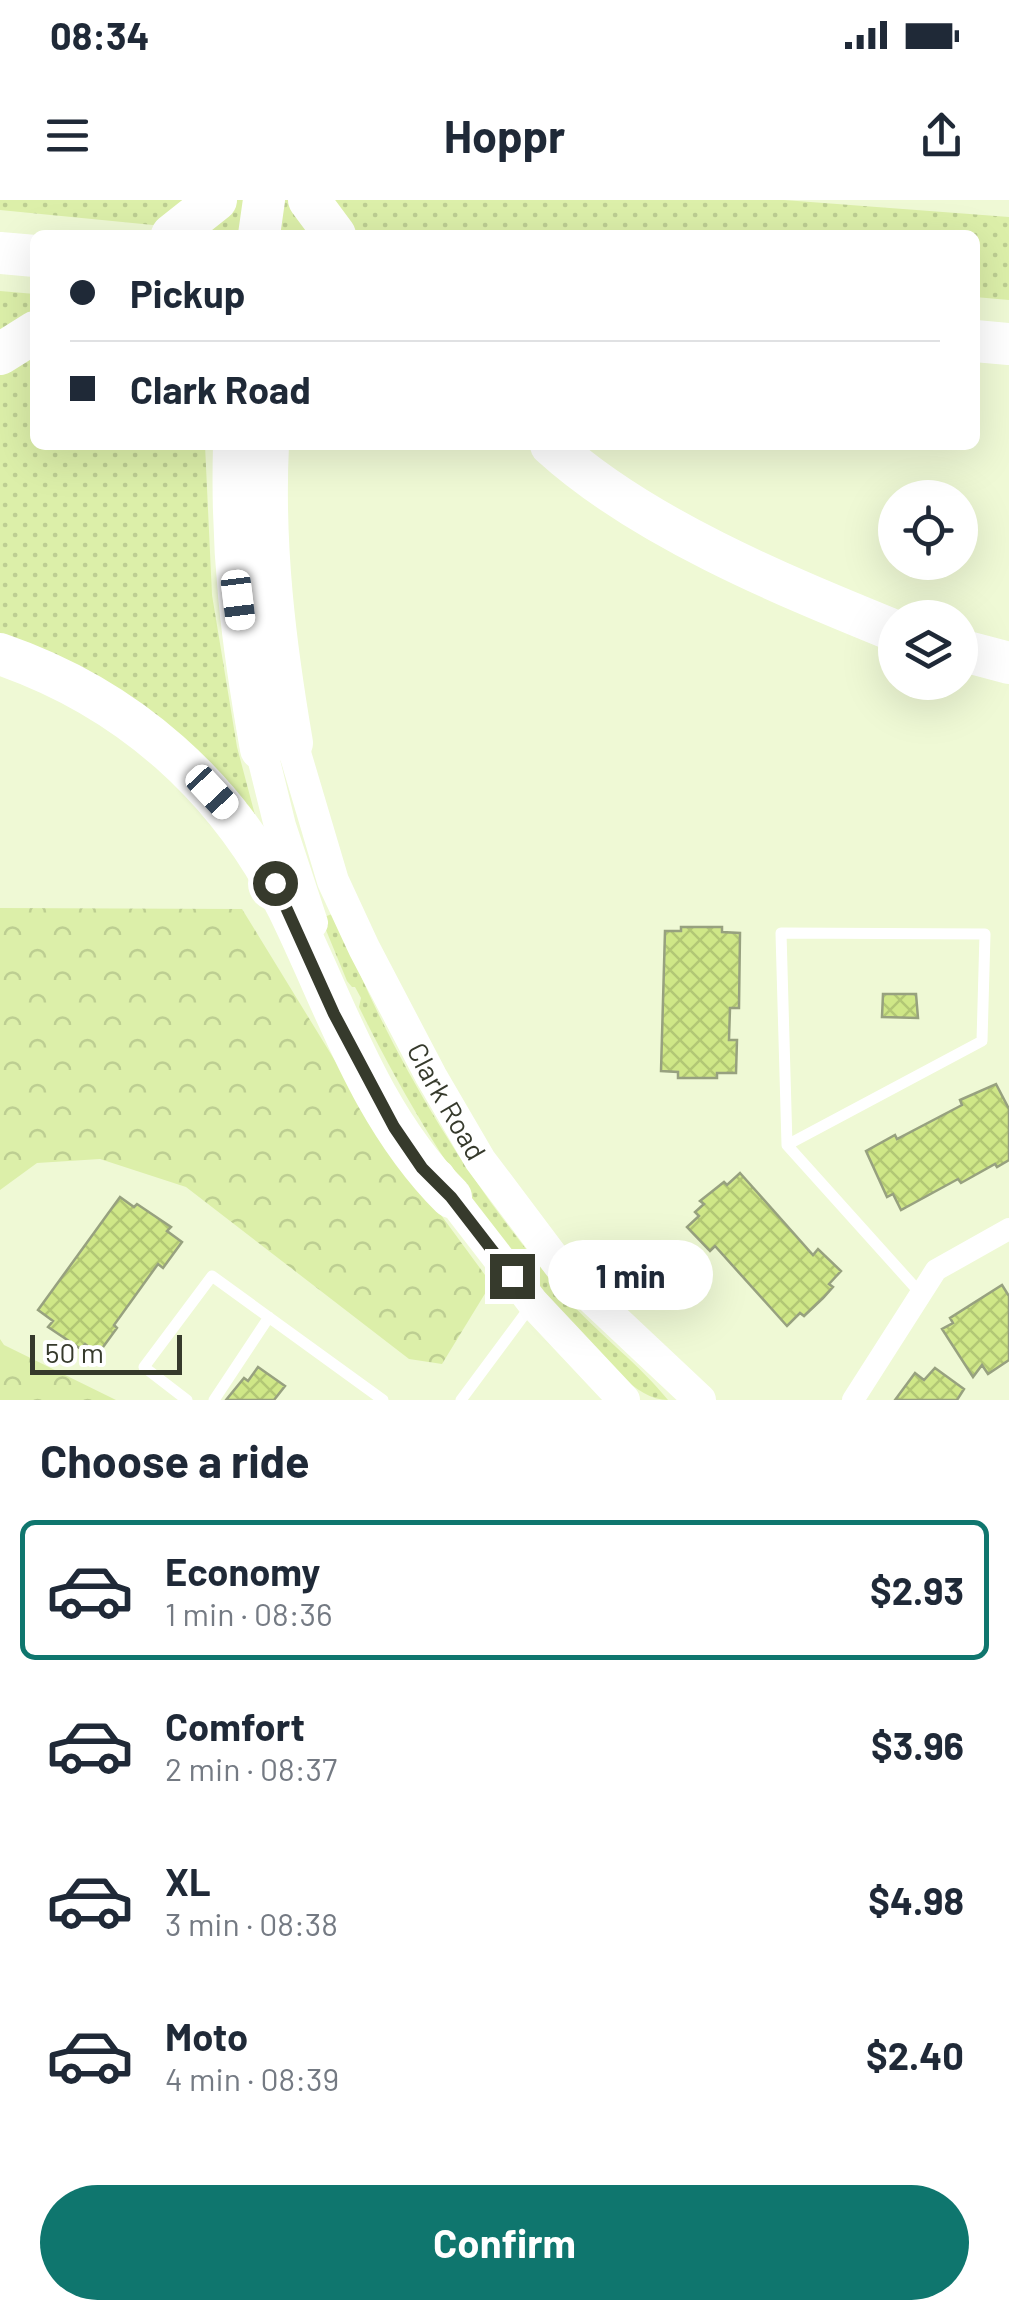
<!DOCTYPE html>
<html lang="en">
<head>
<meta charset="utf-8">
<style>
  body { margin:0; font-family:Barlow,sans-serif; background:#f2f2f3; color:#1f2937; height:100vh; display:flex; flex-direction:column; font-size:38px; white-space:nowrap }
  * { box-sizing:border-box; margin:0 }
  p { font-size:32px; color:#747a83 }
  .icon { flex:none; width:55px; height:55px; fill:none; stroke:currentColor; stroke-width:2; stroke-linecap:round; stroke-linejoin:round }
  .map { position:relative; height:1200px; overflow:hidden }
  .details { display:flex; flex-direction:column; background:#fff; flex:1 }
  .details>* { flex:none }
  .hud { position:absolute; left:30px; top:30px; width:950px; height:220px; border-radius:15px; box-shadow:0 10px 40px #0002; display:grid; align-content:center; height:220px; padding:0 40px; background:#fff }
  .tools { position:absolute; left:878px; top:280px; display:grid; gap:20px }
  .tools a { display:grid; place-items:center; width:100px; height:100px; border-radius:50%; background:#fff; box-shadow:0 10px 40px #0002; font-size:50px }
  .scale { position:absolute; left:30px; bottom:25px; width:152px; box-sizing:border-box; padding-left:10px; border:5px solid #363a2c; border-top:0; font-size:28px; line-height:35px; white-space:nowrap; color:#363a2c; -webkit-text-stroke:8px #fff; paint-order:stroke }
  .end { position:absolute; width:45px; height:45px; margin:-22px; border:12px solid #363a2c; background:#fff; box-shadow:0 0 0 5px #fff }
  .from { border-radius:50% }
  .bubble { position:absolute; height:70px; border-radius:35px; background:#fff; box-shadow:0 10px 40px #0002; font-size:32px; font-weight:700; line-height:70px; text-align:center }
  .car { position:absolute; width:30px; height:60px; margin:-30px -15px; border-radius:12px; box-shadow:0 0 8px 2px #0007; background:linear-gradient(#fff 24%,#345 0 40%,#fff 0 76%,#345 0 86%,#fff 0) }
  .hud b { display:flex; align-items:center; gap:35px; height:95px; font-size:38px }
  .hud b+b { border-top:2px solid #e0e1e3 }
  .hud i { width:25px; height:25px; background:#1f2937 }
  ul { padding:0; list-style:none }
  li { display:flex; align-items:center; gap:30px; height:140px; margin:0 20px 15px; padding:0 20px; border:5px solid transparent; border-radius:15px }
  li div { flex:1 }
  li b { display:block; font-size:38px }
  li em { font-style:normal; font-weight:700 }
  li.selected { border-color:#0f766e }
  li>.icon { width:90px; height:90px; stroke-width:1.5 }
  h2 { padding:0 40px; font-size:45px; line-height:120px }
  .button { display:flex; gap:20px; margin-top:auto; padding:20px 40px }
  .button a { flex:1; height:115px; border-radius:60px; background:#0f766e; color:#fff; font-size:40px; font-weight:700; line-height:115px; text-align:center }
  .status { display:flex; justify-content:space-between; align-items:center; height:70px; padding:0 50px; background:#fff; direction:ltr }
  .status svg { height:28px; fill:currentColor }
  header { display:flex; justify-content:space-between; align-items:center; height:130px; padding:0 40px; background:#fff; font-size:45px; font-weight:700 }
  .map>svg:first-child { display:block }
</style>
</head>
<body>
<div class="status"><b>08:34</b><svg viewBox="0 0 49 12"><path d="M0 12V9h3v3zM5 12V6h3v6zM10 12V3h3v9zM15 12V0h3v12zM26 1h20v11H26zM47 4h2v5h-2z"/></svg></div>
<header><svg class="icon" aria-label="menu" viewBox="0 0 24 24"><path d="M4 6h16M4 12h16M4 18h16"/></svg>Hoppr<svg class="icon" aria-label="share" viewBox="0 0 24 24"><path d="M12 15V3M7 8l5-5 5 5M5 13v7h14v-7"/></svg></header>
<div class="map">
<svg width="1009" height="1200" viewBox="0 0 1009 1200">
  <defs>
    <pattern id="grass-dots" width="8" height="8" patternUnits="userSpaceOnUse" patternTransform="scale(2.5)"><rect width="8" height="8" fill="#dcefa9"/><path d="M2 2h.1M6 6h.1" fill="none" stroke="#bdce92" stroke-width="1.8" stroke-linecap="round"/></pattern>
    <pattern id="forest-crowns" width="20" height="18" patternUnits="userSpaceOnUse" patternTransform="scale(2.5)"><rect width="20" height="18" fill="#dcefa9"/><path d="M2 6a3 3 0 1 1 6 0M12 15a3 3 0 1 1 6 0" fill="none" stroke="#bdce92"/></pattern>
    <pattern id="building-cross-hatch" width="8" height="8" patternUnits="userSpaceOnUse" patternTransform="scale(2.5)"><rect width="8" height="8" fill="#cfe787"/><path d="M0 0l8 8M0 8l8-8" fill="none" stroke="#b2c775"/></pattern>
  </defs>
  <rect width="100%" height="100%" fill="#eff9d5"/>
  <path fill="url(#grass-dots)" d="M0,0H784L1009,17V100L975,97V35H255L0,10Z
    M0,91L35,94V114L0,137Z
    M35,150V245H205L212,395L237,547L255,615L0,443V172Z
    M335,713C389,856 470,988 571,1103C601,1136 641,1166 668,1200C635,1200 605,1158 585,1136C564,1113 542,1091 522,1067C458,988 404,898 359,807L361,798L355,787H352L347,781L321,718Z"/>
  <path fill="url(#forest-crowns)" d="M0,708L242,709L372,921L485,1075L486,1092L442,1164L409,1159L186,987L100,959L37,963L0,990Z
    M0,1139L4,1145L116,1200H0Z"/>
  <path fill="url(#building-cross-hatch)" stroke="#97a17f" stroke-width="2.5" d="M681,727H722V732L740,733L739,808H730L729,840H737L736,873H717V878H678V872L661,871L665,731H681Z
    M883,794H916L918,818L882,817Z
    M996,884L1009,909V960L997,967L995,964L961,983L958,979L901,1010L893,994L887,997L866,951L895,935L897,939L962,905L960,900Z
    M740,973L813,1055L818,1049L841,1071L829,1084L833,1087L823,1098L804,1116L800,1113L787,1126L715,1046L710,1051L687,1027L699,1016L695,1012L704,1004L700,1001L724,982L727,985Z
    M120,997L134,1007L137,1004L171,1027L167,1031L182,1042L163,1068L158,1064L114,1125L117,1128L98,1154L85,1144L81,1149L48,1127L53,1121L38,1110Z
    M1002,1085L1009,1096V1160L988,1174L982,1165L973,1177L942,1129L953,1123L950,1118Z
    M258,1167L285,1186L274,1200H226L244,1178L248,1181Z
    M935,1168L964,1189L957,1200H895L915,1173L924,1180Z"/>
  <g fill="none" stroke-linecap="round" stroke-linejoin="round">
    <path stroke="#fff" stroke-width="11" d="M787,945L982,841L985,734L781,733L787,945L921,1094
      M187,1200L144,1167L212,1076L383,1200
      M214,1200L269,1117
      M461,1200L530,1107"/>
    <path stroke="#fff" stroke-width="22" d="M853,1200L936,1070L1009,1029"/>
    <g stroke="#fff" stroke-width="32">
      <path id="s1" d="M292,543L333,681L364,748L431,876L480,960L565,1073L700,1200"/>
      <path d="M261,549L280,626L312,723"/>
      <path d="M439,976L451,997L533,1103L624,1200"/>
    </g>
    <path stroke="#fff" stroke-width="42" d="M309,0L335,35
      M172,35L216,0
      M259,35L264,0
      M0,53L35,56
      M975,141L1009,144
      M0,154L35,132
      M234,245C231,353 242,443 261,549
      M268,245C263,346 275,444 292,543
      M551,245C641,327 782,385 895,431
      M960,450L1009,463
      M0,454C128,498 228,587 288,708C337,808 370,916 451,997"/>
  </g>
  <g fill="none" stroke-linecap="round" stroke-linejoin="round">
    <path stroke="#363a2c" stroke-width="12" d="M275,683L334,814L394,927L422,968L451,997L512,1076"/>
  </g>
  <g text-anchor="middle" stroke-width="9" stroke-linejoin="round" paint-order="stroke">
    <g font-size="28" fill="#363a2c" stroke="#fff">
      <text dy="10" stroke="none"><textPath href="#s1" startOffset="392">Clark Road</textPath></text>
    </g>
  </g>
</svg>
<div class="tools">
<a><svg class="icon" aria-label="locate" viewBox="0 0 24 24"><circle cx="12" cy="12" r="6"/><path d="M12 2v4M12 18v4M2 12h4M18 12h4"/></svg></a>
<a><svg class="icon" aria-label="layers" viewBox="0 0 24 24"><path d="M12 4l9 5-9 5-9-5zM3 14l9 5 9-5"/></svg></a>
</div>
<div class="scale">50 m</div>
<i class="end from" style="left:275px;top:683px"></i>
<i class="end" style="left:512px;top:1076px"></i>
<div class="bubble" style="left:548px;top:1040px;width:165px">1 min</div>
<i class="car" style="left:238px;top:400px;rotate:173deg"></i>
<i class="car" style="left:212px;top:592px;rotate:137deg"></i>
<div class="hud">
<b><i class="from"></i>Pickup</b>
<b><i></i>Clark Road</b>
</div>
</div>
<section class="details">
<h2>Choose a ride</h2>
<ul>
<li class="selected"><svg class="icon" aria-label="car" viewBox="0 0 24 24"><path d="M5 17H2v-5l4-1 3-4h7l3 4 3 1v5h-3M9 17h6M6 11h13"/><circle cx="7" cy="17" r="2"/><circle cx="17" cy="17" r="2"/></svg><div><b>Economy</b><p>1 min · 08:36</p></div><em>$2.93</em></li>
<li><svg class="icon" aria-label="car" viewBox="0 0 24 24"><path d="M5 17H2v-5l4-1 3-4h7l3 4 3 1v5h-3M9 17h6M6 11h13"/><circle cx="7" cy="17" r="2"/><circle cx="17" cy="17" r="2"/></svg><div><b>Comfort</b><p>2 min · 08:37</p></div><em>$3.96</em></li>
<li><svg class="icon" aria-label="car" viewBox="0 0 24 24"><path d="M5 17H2v-5l4-1 3-4h7l3 4 3 1v5h-3M9 17h6M6 11h13"/><circle cx="7" cy="17" r="2"/><circle cx="17" cy="17" r="2"/></svg><div><b>XL</b><p>3 min · 08:38</p></div><em>$4.98</em></li>
<li><svg class="icon" aria-label="car" viewBox="0 0 24 24"><path d="M5 17H2v-5l4-1 3-4h7l3 4 3 1v5h-3M9 17h6M6 11h13"/><circle cx="7" cy="17" r="2"/><circle cx="17" cy="17" r="2"/></svg><div><b>Moto</b><p>4 min · 08:39</p></div><em>$2.40</em></li>
</ul>
<div class="button"><a>Confirm</a></div>
</section>
</body>
</html>
